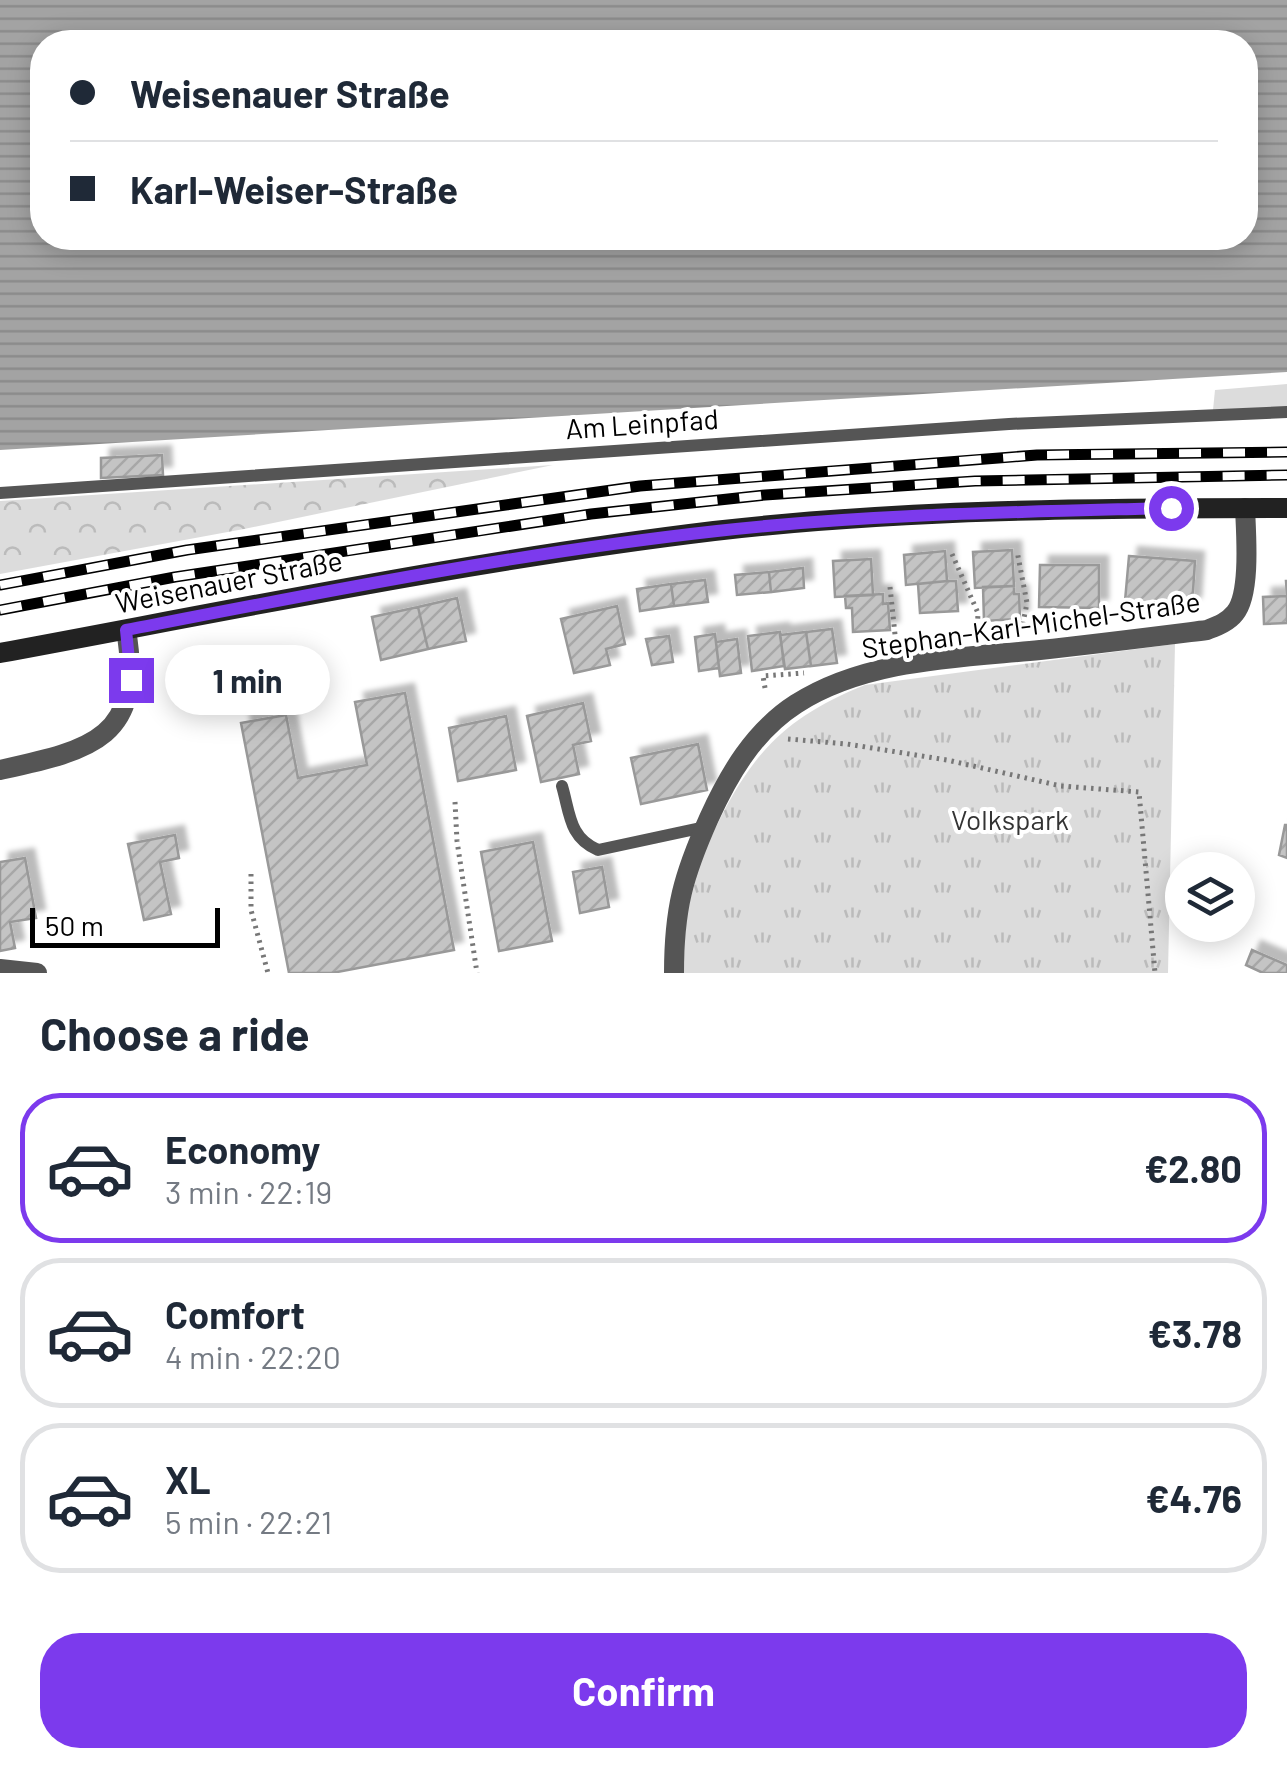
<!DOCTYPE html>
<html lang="en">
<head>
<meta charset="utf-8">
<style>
  body { margin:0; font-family:Barlow,sans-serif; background:#f2f2f3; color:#1f2937; height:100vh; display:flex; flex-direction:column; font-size:38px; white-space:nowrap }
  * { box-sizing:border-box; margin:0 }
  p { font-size:32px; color:#747a83 }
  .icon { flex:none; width:55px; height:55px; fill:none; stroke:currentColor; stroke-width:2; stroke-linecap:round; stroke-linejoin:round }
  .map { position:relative; height:973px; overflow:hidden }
  .sheet { display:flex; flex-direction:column; background:#fff; flex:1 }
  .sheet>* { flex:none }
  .guide { position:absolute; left:30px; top:30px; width:1228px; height:220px; border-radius:40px; box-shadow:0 5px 25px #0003; display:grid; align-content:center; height:220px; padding:0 40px; background:#fff }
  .tools { position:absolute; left:1165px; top:852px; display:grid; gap:20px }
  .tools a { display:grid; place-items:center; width:90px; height:90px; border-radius:50%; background:#fff; box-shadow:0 5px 25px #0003; font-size:50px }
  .scale { position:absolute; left:30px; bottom:25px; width:190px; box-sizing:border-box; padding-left:10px; border:5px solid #000; border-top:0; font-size:28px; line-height:35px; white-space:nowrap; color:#000; -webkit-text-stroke:8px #fff; paint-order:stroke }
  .end { position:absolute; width:45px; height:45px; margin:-22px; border:12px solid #7c3aed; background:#fff; box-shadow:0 0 0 5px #fff }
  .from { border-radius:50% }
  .bubble { position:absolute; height:70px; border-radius:35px; background:#fff; box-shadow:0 5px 25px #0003; font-size:32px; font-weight:700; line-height:70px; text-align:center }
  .guide b { display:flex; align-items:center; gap:35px; height:95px; font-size:38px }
  .guide b+b { border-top:2px solid #e0e1e3 }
  .guide i { width:25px; height:25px; background:#1f2937 }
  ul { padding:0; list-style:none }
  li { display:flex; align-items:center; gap:30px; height:150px; margin:0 20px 15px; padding:0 20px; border:5px solid #e0e1e3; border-radius:40px }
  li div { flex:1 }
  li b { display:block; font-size:38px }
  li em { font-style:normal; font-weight:700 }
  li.on { border-color:#7c3aed }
  li>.icon { width:90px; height:90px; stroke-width:1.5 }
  h2 { padding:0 40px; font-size:45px; line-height:120px }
  .primary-button { display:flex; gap:20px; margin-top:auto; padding:20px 40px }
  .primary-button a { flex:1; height:115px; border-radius:40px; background:#7c3aed; color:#fff; font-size:40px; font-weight:700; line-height:115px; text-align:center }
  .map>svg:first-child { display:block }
</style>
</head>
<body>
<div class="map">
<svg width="1287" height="973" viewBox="0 0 1287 973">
  <defs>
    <pattern id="forest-crowns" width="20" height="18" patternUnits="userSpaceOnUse" patternTransform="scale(2.5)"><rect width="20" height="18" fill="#dcdcdc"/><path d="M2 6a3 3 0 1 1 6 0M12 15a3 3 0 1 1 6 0" fill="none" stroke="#bbb"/></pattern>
    <pattern id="park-tufts" width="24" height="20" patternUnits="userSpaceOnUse" patternTransform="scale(2.5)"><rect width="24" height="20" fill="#dcdcdc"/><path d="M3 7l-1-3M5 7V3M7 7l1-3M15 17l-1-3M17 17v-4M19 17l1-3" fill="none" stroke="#bbb"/></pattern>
    <pattern id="water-rules" width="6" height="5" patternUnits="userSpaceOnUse" patternTransform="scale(2.5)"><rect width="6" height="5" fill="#a3a3a3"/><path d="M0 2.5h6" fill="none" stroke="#8b8b8b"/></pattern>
    <pattern id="building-hatch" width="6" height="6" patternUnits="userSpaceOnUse" patternTransform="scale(2.5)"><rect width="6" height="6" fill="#c4c4c4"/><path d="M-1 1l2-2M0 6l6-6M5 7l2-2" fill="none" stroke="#a7a7a7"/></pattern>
    <filter id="shadow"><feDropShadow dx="9" dy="-9" stdDeviation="2.5" flood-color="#0004"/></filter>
  </defs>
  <rect width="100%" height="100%" fill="#fff"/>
  <path fill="#dcdcdc" d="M1287,384V407L1213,410L1215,390Z"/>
  <path fill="url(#forest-crowns)" d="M553,465L244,529L0,574V501Z"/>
  <path fill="url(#park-tufts)" d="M1175,644L1168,973H683C685,947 685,921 689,896C692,873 704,851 714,831C751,754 785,717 865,685Z"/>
  <path fill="url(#water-rules)" fill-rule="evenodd" d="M0,0H1287V372L0,450ZM42,42H1245V238H42Z"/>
  <path fill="url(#building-hatch)" stroke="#999" stroke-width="2.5" filter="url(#shadow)" d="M162,455L163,475L101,478V458Z
    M1012,550L1014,586L975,588L973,552Z
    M945,551L947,581L906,585L904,555Z
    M1129,556L1195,561L1192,606L1125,601Z
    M871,559L873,595L835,597L833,561Z
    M1040,565H1099V608L1039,607Z
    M803,568L804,588L771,592L769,572Z
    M769,572L771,592L737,595L735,575Z
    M705,580L708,602L674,606L671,584Z
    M947,581H956L958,611L920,613L918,584Z
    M1286,581H1287V623L1264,624L1263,597L1287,596Z
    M671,584L674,606L640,611L637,589Z
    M1014,586V594H1019L1020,619L984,621L983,587Z
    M883,594V604L888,603L890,630L853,632L852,608H846L845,596Z
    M457,598L466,641L428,649L418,607Z
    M617,606L625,644L606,649L610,665L574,673L561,619Z
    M418,607L428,649L381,660L372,617Z
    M832,629L837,663L811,666L806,632Z
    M780,632L784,666L752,671L748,636Z
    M806,632L811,666L785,669L780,635Z
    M715,634L719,668L699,671L695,637Z
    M669,636L673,662L652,665L646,639Z
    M737,639L741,673L720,676L716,642Z
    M405,693L454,950L332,973H289L241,723L286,715L298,778L367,765L355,702Z
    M583,703L591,741L573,745L579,774L541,782L527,716Z
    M506,716L516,770L458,781L449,728Z
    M698,744L707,790L641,804L631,758Z
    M1285,825H1287V858L1279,855Z
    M175,835L179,858L160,862L171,914L144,920L128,844Z
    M533,842L552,941L499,951L481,852Z
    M25,858L36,918L10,922L15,948L0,951V862Z
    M602,867L609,907L580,913L573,872Z
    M1252,950L1287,965V973H1263L1246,965Z"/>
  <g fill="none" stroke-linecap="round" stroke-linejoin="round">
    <path stroke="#777" stroke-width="5" stroke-dasharray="2.5 5" stroke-linecap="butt" d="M952,554L978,613L977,635
      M890,587L896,644
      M1016,628L1023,623L1027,603L1017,551
      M765,688L763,676L804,673
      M788,739L847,744L947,760L1061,786L1139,792L1155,973
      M455,802L457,841L477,973
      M251,874V910L268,973"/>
    <path stroke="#555" stroke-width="12" d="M0,493L1009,424L1287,412
      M562,786C570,813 569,838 598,850L705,827"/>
    <path stroke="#555" stroke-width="20" d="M0,770C91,750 145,739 126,630
      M0,969L37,973
      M674,973C674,909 683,876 709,818C729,774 754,731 796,704C866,659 959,658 1040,650C1096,644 1151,637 1207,630C1217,626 1228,622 1235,613C1251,594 1246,533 1245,508"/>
    <path stroke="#222" stroke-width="20" d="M0,653C237,609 474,560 714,531C904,509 1096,508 1287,508"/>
    <g stroke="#000" stroke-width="11">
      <path id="rail" d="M0,585L187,550L640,486L1037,455L1287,452
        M0,610L175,577L591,514L765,495L975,481L1287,475"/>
    </g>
    <use href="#rail" stroke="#fff" stroke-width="8" stroke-dasharray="22" stroke-linecap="butt"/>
  </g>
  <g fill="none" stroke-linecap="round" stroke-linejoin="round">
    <path stroke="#7c3aed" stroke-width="12" d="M131,680L126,630C322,592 518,553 717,531C868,514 1019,512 1171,508"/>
  </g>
  <g text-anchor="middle" stroke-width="8" stroke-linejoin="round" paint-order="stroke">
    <g font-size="28" fill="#000" stroke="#fff">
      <text transform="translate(642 424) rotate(-4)" y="10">Am Leinpfad</text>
      <text transform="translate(229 582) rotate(-11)" y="10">Weisenauer Straße</text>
      <text transform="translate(1031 625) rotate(-8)" y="10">Stephan-Karl-Michel-Straße</text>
    </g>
    <g font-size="28" fill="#333" stroke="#fff">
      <text x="1010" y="830">Volkspark</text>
    </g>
  </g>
</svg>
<div class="tools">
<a><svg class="icon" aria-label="layers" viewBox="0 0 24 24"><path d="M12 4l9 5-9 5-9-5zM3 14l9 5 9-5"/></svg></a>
</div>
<div class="scale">50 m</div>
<i class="end from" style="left:1171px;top:508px"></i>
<i class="end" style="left:131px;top:680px"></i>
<div class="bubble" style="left:165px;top:645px;width:165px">1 min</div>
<div class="guide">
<b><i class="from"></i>Weisenauer Straße</b>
<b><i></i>Karl-Weiser-Straße</b>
</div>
</div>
<section class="sheet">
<h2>Choose a ride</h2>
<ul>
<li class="on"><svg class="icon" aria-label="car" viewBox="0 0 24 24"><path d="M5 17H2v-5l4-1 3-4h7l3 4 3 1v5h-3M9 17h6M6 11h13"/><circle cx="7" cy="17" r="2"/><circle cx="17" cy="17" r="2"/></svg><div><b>Economy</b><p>3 min · 22:19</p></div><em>€2.80</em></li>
<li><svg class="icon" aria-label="car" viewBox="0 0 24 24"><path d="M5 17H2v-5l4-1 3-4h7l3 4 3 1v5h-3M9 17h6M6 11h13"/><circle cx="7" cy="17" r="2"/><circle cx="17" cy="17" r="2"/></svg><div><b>Comfort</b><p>4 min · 22:20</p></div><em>€3.78</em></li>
<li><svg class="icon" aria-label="car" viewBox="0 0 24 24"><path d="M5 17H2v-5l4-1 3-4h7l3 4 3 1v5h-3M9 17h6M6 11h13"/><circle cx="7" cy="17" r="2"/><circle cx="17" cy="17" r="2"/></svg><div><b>XL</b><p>5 min · 22:21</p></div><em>€4.76</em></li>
</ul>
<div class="primary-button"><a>Confirm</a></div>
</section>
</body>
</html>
